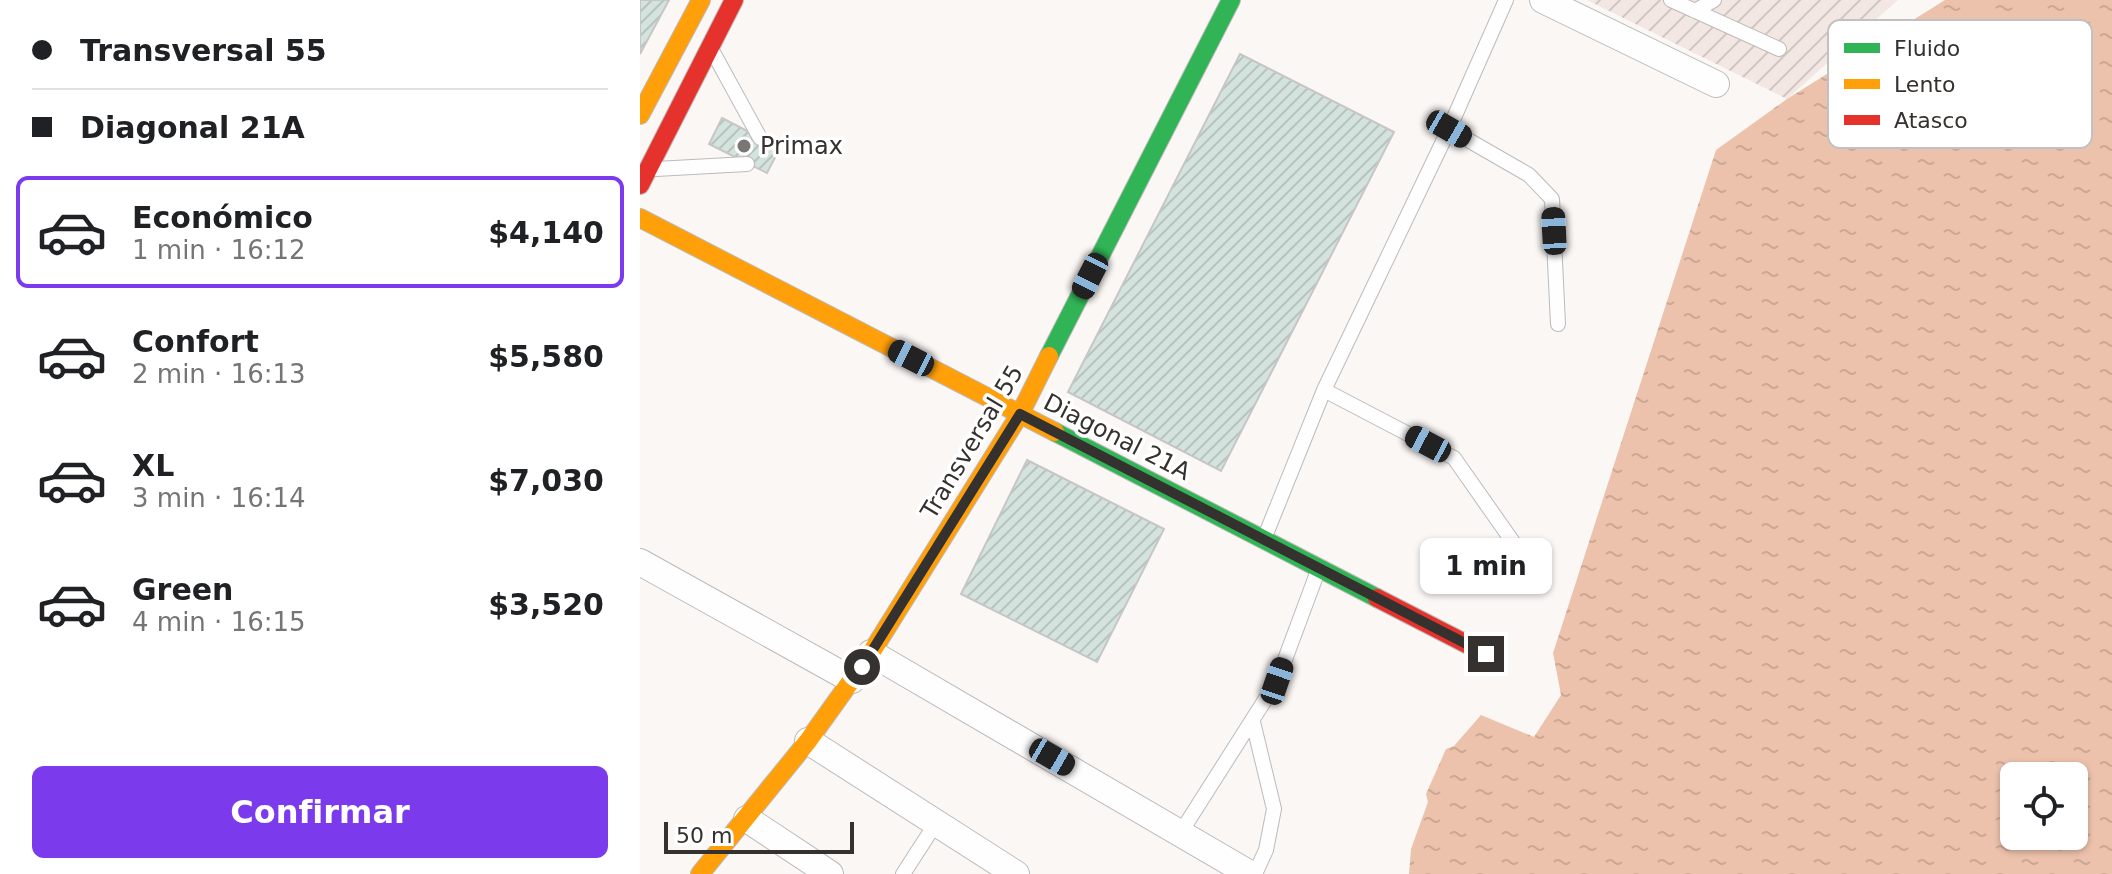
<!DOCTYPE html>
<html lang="es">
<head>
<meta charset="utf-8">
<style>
  body { margin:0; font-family:"DejaVu Sans",sans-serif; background:#f2f2f2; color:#202124; height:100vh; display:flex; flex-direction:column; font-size:30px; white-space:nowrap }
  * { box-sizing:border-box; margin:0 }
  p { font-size:26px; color:#757577 }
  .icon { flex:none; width:44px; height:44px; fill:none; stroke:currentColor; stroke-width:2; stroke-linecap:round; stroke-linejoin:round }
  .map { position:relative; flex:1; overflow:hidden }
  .sheet { display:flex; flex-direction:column; background:#fff; width:640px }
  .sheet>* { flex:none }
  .top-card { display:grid; align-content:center; height:176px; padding:0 32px; background:#fff }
  .controls { position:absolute; left:1360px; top:762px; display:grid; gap:16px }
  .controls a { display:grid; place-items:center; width:88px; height:88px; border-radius:12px; background:#fff; box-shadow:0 2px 6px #0004; font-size:40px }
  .scale { position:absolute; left:24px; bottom:20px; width:190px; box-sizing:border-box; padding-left:8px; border:4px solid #34312f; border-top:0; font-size:22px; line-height:28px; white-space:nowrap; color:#34312f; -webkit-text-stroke:6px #fff; paint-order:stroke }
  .end { position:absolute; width:36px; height:36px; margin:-18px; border:10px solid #34312f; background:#fff; box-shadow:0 0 0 4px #fff }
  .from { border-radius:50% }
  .bubble { position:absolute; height:56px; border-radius:12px; background:#fff; box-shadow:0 2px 6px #0004; font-size:26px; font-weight:700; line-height:56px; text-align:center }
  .car { position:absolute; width:24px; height:48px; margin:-24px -12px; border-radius:10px; box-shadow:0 0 6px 2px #0007; background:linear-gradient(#222 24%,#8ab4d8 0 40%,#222 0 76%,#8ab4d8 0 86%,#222 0) }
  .top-card b { display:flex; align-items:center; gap:28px; height:76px; font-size:30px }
  .top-card b+b { border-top:2px solid #e0e0e0 }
  .top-card i { width:20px; height:20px; background:#202124 }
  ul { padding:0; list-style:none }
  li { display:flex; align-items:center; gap:24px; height:112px; margin:0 16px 12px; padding:0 16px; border:4px solid transparent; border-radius:12px }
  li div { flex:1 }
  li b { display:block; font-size:30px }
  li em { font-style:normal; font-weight:700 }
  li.on { border-color:#7c3aed }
  li>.icon { width:72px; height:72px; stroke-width:1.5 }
  .primary-button { display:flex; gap:16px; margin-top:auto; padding:16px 32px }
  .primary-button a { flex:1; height:92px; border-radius:12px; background:#7c3aed; color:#fff; font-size:32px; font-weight:700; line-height:92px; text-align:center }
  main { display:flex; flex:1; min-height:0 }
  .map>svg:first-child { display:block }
</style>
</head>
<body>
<main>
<section class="sheet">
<div class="top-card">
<b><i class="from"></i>Transversal 55</b>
<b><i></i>Diagonal 21A</b>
</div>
<ul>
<li class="on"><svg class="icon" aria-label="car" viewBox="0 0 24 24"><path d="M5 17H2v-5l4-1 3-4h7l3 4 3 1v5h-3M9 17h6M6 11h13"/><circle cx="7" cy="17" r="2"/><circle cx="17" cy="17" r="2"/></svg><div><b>Económico</b><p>1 min · 16:12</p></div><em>$4,140</em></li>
<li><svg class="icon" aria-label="car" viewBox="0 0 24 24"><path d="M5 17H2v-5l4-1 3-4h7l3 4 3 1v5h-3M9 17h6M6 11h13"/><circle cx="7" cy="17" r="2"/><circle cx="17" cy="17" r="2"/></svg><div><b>Confort</b><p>2 min · 16:13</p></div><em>$5,580</em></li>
<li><svg class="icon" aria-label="car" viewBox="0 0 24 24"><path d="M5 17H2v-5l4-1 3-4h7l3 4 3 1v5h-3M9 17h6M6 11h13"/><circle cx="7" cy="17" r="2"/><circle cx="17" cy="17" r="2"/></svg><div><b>XL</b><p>3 min · 16:14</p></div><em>$7,030</em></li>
<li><svg class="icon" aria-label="car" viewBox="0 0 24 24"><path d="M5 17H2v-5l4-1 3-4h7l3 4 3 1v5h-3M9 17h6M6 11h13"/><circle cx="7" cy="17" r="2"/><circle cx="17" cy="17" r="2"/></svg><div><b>Green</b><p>4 min · 16:15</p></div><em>$3,520</em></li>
</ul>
<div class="primary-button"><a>Confirmar</a></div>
</section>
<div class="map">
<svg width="1472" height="874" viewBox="0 0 1472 874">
  <defs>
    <pattern id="industrial-furrows" width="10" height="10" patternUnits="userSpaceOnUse" patternTransform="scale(2)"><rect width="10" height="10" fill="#f2e7e3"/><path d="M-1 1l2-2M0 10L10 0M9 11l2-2" fill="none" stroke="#d0c7c3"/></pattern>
    <pattern id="water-ripples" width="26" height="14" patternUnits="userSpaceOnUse" patternTransform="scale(2)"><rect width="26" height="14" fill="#edc2ac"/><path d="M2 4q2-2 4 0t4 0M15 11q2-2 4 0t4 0" fill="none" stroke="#cca794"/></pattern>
    <pattern id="building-hatch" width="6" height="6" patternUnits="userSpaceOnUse" patternTransform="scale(2)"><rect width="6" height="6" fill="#d4e3de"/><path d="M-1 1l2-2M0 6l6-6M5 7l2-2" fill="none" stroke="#b7c3bf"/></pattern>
  </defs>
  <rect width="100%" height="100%" fill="#fbf7f5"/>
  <path fill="url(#industrial-furrows)" d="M947,0H1258L1147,99Z"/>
  <path fill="url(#water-ripples)" fill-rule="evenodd" d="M1305,0H1472V874H769L771,849L788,802L786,794L806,749L814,746L841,715L894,737L921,695L913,653L1076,150L1147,99ZM1374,776H1434V836H1374Z"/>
  <path fill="url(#building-hatch)" stroke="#c6c6c5" stroke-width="2" d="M0,0H29L0,54Z
    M600,54L754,132L581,471L428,392Z
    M82,118L140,148L127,173L69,144Z
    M387,460L524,529L457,662L321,594Z"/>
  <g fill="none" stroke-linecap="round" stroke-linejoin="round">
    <g stroke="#bdbab9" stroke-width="16">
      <path id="lane" d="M1031,0L1139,49
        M1055,11L1074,0
        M74,54L120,138
        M809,129L889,175L912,199L918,324
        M16,169L107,164
        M684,390L814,458L873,542
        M624,539L684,390L809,129L866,0
        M613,722L634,809L626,850L615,874
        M541,832L637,681L679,568
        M263,874L296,823"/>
    </g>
    <g stroke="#bdbab9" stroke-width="28">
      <path id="street" d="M903,0L1076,84
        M0,562L212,680
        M231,653L610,874
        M168,741L376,874
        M107,819L190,874"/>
    </g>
    <g stroke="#bdbab9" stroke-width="20">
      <path id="fast" d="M409,356L591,0
        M415,432L737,598"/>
    </g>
    <g stroke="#bdbab9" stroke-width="20">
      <path id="slow" d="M0,115L61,0
        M0,218L415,432
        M60,874L168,741L231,653L380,414L409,356"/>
    </g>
    <g stroke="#bdbab9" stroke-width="20">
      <path id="jam" d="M0,185L94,0
        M737,598L846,654"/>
    </g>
    <use href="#lane" stroke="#fefefe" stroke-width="14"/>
    <use href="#street" stroke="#fefefe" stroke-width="26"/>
    <use href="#fast" stroke="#30b455" stroke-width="18"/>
    <use href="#slow" stroke="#ff9f0a" stroke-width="18"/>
    <use href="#jam" stroke="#e5322d" stroke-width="18"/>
  </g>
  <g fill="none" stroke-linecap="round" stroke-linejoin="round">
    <path stroke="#34312f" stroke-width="10" d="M222,667L380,414L846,654"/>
  </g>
  <circle fill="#7a7674" stroke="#fff" stroke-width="3" cx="104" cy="146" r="8"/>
  <g text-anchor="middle" stroke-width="7" stroke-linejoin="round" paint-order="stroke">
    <g font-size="24" fill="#34312f" stroke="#fff" text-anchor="start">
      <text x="120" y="154">Primax</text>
    </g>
    <g font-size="24" fill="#34312f" stroke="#fff">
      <text transform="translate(477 437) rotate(27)" y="8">Diagonal 21A</text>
      <text transform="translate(332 442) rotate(-59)" y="8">Transversal 55</text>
    </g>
  </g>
  <rect x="1188" y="20" width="264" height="128" rx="12" fill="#fff" stroke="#c2c1c1" stroke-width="2"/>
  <rect x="1204" y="43" width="36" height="10" fill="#30b455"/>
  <rect x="1204" y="79" width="36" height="10" fill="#ff9f0a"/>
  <rect x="1204" y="115" width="36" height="10" fill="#e5322d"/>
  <g font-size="22" fill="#34312f">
    <text x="1254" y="56">Fluido</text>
    <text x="1254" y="92">Lento</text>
    <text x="1254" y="128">Atasco</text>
  </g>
</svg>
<div class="controls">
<a><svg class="icon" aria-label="locate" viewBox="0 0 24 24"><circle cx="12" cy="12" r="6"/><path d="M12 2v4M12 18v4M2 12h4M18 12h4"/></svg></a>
</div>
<div class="scale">50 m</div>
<i class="end from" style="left:222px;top:667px"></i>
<i class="end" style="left:846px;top:654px"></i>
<div class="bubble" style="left:780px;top:538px;width:132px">1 min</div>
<i class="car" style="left:809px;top:129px;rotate:120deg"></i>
<i class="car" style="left:914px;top:231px;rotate:357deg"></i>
<i class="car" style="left:450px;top:276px;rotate:207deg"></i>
<i class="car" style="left:271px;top:358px;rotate:297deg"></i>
<i class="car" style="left:788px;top:444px;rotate:298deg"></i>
<i class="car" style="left:637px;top:681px;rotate:19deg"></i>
<i class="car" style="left:412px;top:757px;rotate:120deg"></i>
</div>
</main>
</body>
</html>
